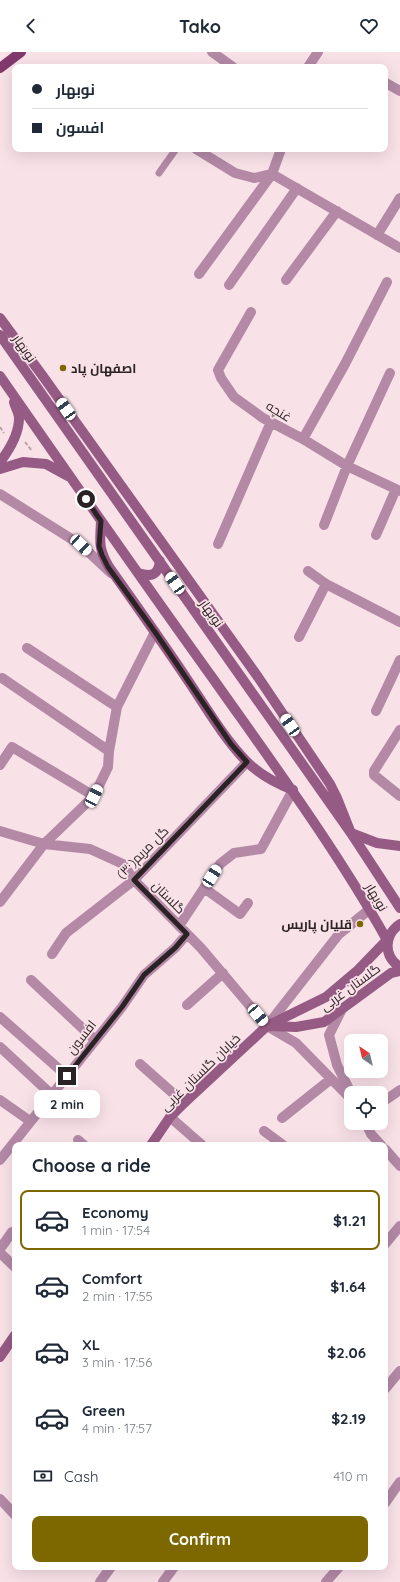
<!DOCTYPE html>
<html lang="en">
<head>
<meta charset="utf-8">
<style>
  body { margin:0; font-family:Quicksand,Cairo,sans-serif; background:#f2f2f3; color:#1f2937; height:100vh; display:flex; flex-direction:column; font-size:15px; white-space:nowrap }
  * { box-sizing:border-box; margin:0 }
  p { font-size:13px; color:#747a83 }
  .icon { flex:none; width:22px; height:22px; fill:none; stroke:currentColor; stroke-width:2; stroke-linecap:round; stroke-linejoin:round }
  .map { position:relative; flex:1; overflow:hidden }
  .side { position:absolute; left:12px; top:1090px; width:376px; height:428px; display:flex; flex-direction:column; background:#fff; border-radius:8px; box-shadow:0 4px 16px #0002 }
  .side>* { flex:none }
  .banner { position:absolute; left:12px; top:12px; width:376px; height:88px; border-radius:8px; box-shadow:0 4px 16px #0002; display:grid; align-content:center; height:88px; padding:0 20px; background:#fff }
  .needle { width:26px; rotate:325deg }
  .controls { position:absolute; left:344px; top:982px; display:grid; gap:8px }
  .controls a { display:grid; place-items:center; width:44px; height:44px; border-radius:8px; background:#fff; box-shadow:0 4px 16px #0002; font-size:20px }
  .end { position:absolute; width:18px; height:18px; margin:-9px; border:5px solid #2b2225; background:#fff; box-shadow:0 0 0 2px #fff }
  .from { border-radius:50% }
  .bubble { position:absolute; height:28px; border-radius:8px; background:#fff; box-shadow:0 4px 16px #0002; font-size:13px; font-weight:700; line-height:28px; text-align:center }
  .car { position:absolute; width:12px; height:24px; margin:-12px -6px; border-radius:5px; box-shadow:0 0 3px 1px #0007; background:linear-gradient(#fff 24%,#345 0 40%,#fff 0 76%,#345 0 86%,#fff 0) }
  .banner b { display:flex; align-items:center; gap:14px; height:38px; font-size:15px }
  .banner b+b { border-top:1px solid #e0e1e3 }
  .banner i { width:10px; height:10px; background:#1f2937 }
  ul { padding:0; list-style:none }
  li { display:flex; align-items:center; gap:12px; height:60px; margin:0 8px 6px; padding:0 12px; border:2px solid transparent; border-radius:8px }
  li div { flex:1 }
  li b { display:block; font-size:15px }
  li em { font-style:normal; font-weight:700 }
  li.current { border-color:#7d6800 }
  li>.icon { width:36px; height:36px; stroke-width:1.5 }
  h2 { padding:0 20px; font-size:18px; line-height:48px }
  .pay { display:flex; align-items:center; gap:10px; height:44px; padding:0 20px; font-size:15px }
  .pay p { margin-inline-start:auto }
  .primary-button { display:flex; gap:8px; margin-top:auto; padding:8px 20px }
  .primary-button a { flex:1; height:46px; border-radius:8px; background:#7d6800; color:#fff; font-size:16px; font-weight:700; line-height:46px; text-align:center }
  header { display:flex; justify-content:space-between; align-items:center; height:52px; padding:0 20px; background:#fff; font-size:18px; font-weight:700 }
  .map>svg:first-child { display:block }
</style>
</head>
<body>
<header><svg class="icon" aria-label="back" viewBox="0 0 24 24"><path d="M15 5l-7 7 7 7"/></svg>Tako<svg class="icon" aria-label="heart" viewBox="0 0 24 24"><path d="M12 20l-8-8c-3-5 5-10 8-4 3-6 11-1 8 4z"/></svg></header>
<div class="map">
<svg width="400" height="1530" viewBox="0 0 400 1530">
  <rect width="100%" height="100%" fill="#f9e1e8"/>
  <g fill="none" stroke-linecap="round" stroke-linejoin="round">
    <path stroke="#b7a3a9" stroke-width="2" stroke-dasharray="4 2" stroke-linecap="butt" d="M0,375L4,381
      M25,390L32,399"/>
    <path stroke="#b389a6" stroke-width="7" d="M159,121L176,97"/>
    <path stroke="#b389a6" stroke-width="10" d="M212,0L233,15
      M308,15L318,0
      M385,34L386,31L400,39
      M196,97L235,121L254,126L272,122
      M272,122L400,196
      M377,183L400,146
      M199,222L272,122L281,97
      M286,228L337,159
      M229,233L297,136
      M251,260L218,318L221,326L234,345L263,366L303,387L347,414L400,439
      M303,387L345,312L387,230
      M0,442L81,493L111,521
      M324,473L347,414L390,321
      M376,483L396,437
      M218,492L271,370
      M308,519L326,532L400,570
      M299,585L326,532
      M27,596L117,655
      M2,626L109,699
      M376,659L400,608
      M400,678L374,719V723L400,744
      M0,713L12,695L94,744
      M0,779L44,792L90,797L123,812L134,828L201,896L267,974L296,991L351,1047
      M204,836L240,862L248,851
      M0,850L44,792L94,744L108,715L109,699L117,655L155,580
      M179,874L220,812L234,801L261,797L293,738
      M52,902L66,881L134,828L247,710
      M31,928L95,988
      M187,953L223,921
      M341,959L329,983L337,1013L351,1041
      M0,965L67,1024
      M267,974L339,882L370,857
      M0,995L52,1043
      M140,1012L184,1051
      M0,1048L30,1069
      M384,1049L400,1038
      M170,1065L202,1093
      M282,1066L331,1027
      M366,1071L371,1082L381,1093
      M264,1079L283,1093
      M78,1088L84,1093
      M385,1097L400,1114
      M0,1108L122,955L144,923L175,896L187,882
      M385,1192L400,1174
      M0,1197L12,1180
      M0,1201L15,1215
      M385,1337L400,1319
      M0,1447L15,1463
      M385,1451L400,1430
      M100,1530L111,1515
      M163,1530L174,1515
      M326,1530L339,1515"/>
    <path stroke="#965b85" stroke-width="10" d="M0,266L42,323L258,625L330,732L337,746L351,781L377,791L400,794
      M0,283L351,781L400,856
      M0,324C71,426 142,528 214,628C274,713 336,797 387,888L358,918L326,945L267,974L184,1051L170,1065L151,1093
      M0,410C10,397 19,382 19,366C19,361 15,355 14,350
      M0,417L23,410L46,412L68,424
      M101,469C100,490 98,496 109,515C136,553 163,591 189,630C207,657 224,686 246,709C260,723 275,731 293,738
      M138,521C151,525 158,524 160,509
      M400,872C384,883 383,904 400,915
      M269,974L296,975L324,970L391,921L400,919
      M0,1305L15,1283"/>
    <path stroke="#80386d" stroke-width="10" d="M0,16L21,0"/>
  </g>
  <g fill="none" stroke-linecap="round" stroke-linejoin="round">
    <path stroke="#2b2225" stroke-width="5" d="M67,1024L122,955L144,923L175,896L187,882L134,828L247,710L231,692L155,580L108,515L102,503L99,494L101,469L86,447"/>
  </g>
  <g fill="#7d6800" stroke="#f9e1e8" stroke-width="1.5">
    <circle cx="63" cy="316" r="4"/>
    <circle cx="360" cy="872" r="4"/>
  </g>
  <g text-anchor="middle" stroke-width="3.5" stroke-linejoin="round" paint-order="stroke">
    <g font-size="13" fill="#2b2225" stroke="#f9e1e8">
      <text transform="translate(25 296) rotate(55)" y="5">نوبهار</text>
      <text transform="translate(279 359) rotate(31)" y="5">غنچه</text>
      <text transform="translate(212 561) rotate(55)" y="5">نوبهار</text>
      <text transform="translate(142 800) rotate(-45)" y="5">گل مریم(۳۰)</text>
      <text transform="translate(169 845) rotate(45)" y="5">گلستان</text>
      <text transform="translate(377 845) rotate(59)" y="5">نوبهار</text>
      <text transform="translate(350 935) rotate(-36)" y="5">گلستان غربی</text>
      <text transform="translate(81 985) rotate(-52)" y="5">افسون</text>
      <text transform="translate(200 1020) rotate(-44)" y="5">خیابان گلستان غربی</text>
    </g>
    <g font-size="13" font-weight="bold" fill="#2b2225" stroke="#f9e1e8" text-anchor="start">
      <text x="71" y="321">اصفهان پاد</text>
      <text x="352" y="877" text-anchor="end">قلیان پاریس</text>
    </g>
  </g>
</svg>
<div class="controls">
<a><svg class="needle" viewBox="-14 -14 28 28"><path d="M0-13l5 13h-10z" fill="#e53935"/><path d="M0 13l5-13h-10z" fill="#747a83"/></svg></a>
<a><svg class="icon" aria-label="locate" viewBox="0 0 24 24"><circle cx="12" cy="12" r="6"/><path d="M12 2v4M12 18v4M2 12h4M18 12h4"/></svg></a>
</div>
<i class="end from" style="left:86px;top:447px"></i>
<i class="end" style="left:67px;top:1024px"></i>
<div class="bubble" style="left:34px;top:1038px;width:66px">2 min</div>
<i class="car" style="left:66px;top:357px;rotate:325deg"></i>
<i class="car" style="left:81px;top:493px;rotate:133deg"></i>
<i class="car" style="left:175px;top:531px;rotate:325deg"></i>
<i class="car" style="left:290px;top:673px;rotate:326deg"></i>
<i class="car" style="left:94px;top:744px;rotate:26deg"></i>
<i class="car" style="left:212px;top:824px;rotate:33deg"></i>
<i class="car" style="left:258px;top:963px;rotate:140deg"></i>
<div class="banner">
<b><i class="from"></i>نوبهار</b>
<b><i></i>افسون</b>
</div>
<section class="side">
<h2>Choose a ride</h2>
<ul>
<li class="current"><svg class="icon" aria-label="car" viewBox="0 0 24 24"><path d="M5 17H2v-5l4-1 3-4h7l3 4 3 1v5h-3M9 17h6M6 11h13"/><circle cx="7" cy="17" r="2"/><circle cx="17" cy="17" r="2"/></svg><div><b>Economy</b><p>1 min · 17:54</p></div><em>$1.21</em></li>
<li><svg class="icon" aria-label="car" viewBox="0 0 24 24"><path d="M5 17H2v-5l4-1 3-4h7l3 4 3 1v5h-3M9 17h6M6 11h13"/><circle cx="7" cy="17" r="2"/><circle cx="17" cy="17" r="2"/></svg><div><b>Comfort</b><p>2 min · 17:55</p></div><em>$1.64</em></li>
<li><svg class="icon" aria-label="car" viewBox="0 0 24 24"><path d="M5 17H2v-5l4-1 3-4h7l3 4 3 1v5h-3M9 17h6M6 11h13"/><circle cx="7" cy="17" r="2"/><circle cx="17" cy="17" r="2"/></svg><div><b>XL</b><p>3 min · 17:56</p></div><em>$2.06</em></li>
<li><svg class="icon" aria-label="car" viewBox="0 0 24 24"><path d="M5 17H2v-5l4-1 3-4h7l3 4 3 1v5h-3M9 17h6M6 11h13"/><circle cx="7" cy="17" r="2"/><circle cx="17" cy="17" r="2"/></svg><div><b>Green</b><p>4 min · 17:57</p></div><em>$2.19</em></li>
</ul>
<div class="pay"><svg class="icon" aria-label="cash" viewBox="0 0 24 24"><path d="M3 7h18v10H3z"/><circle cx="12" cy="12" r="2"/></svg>Cash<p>410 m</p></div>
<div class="primary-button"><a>Confirm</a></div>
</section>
</div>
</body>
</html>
